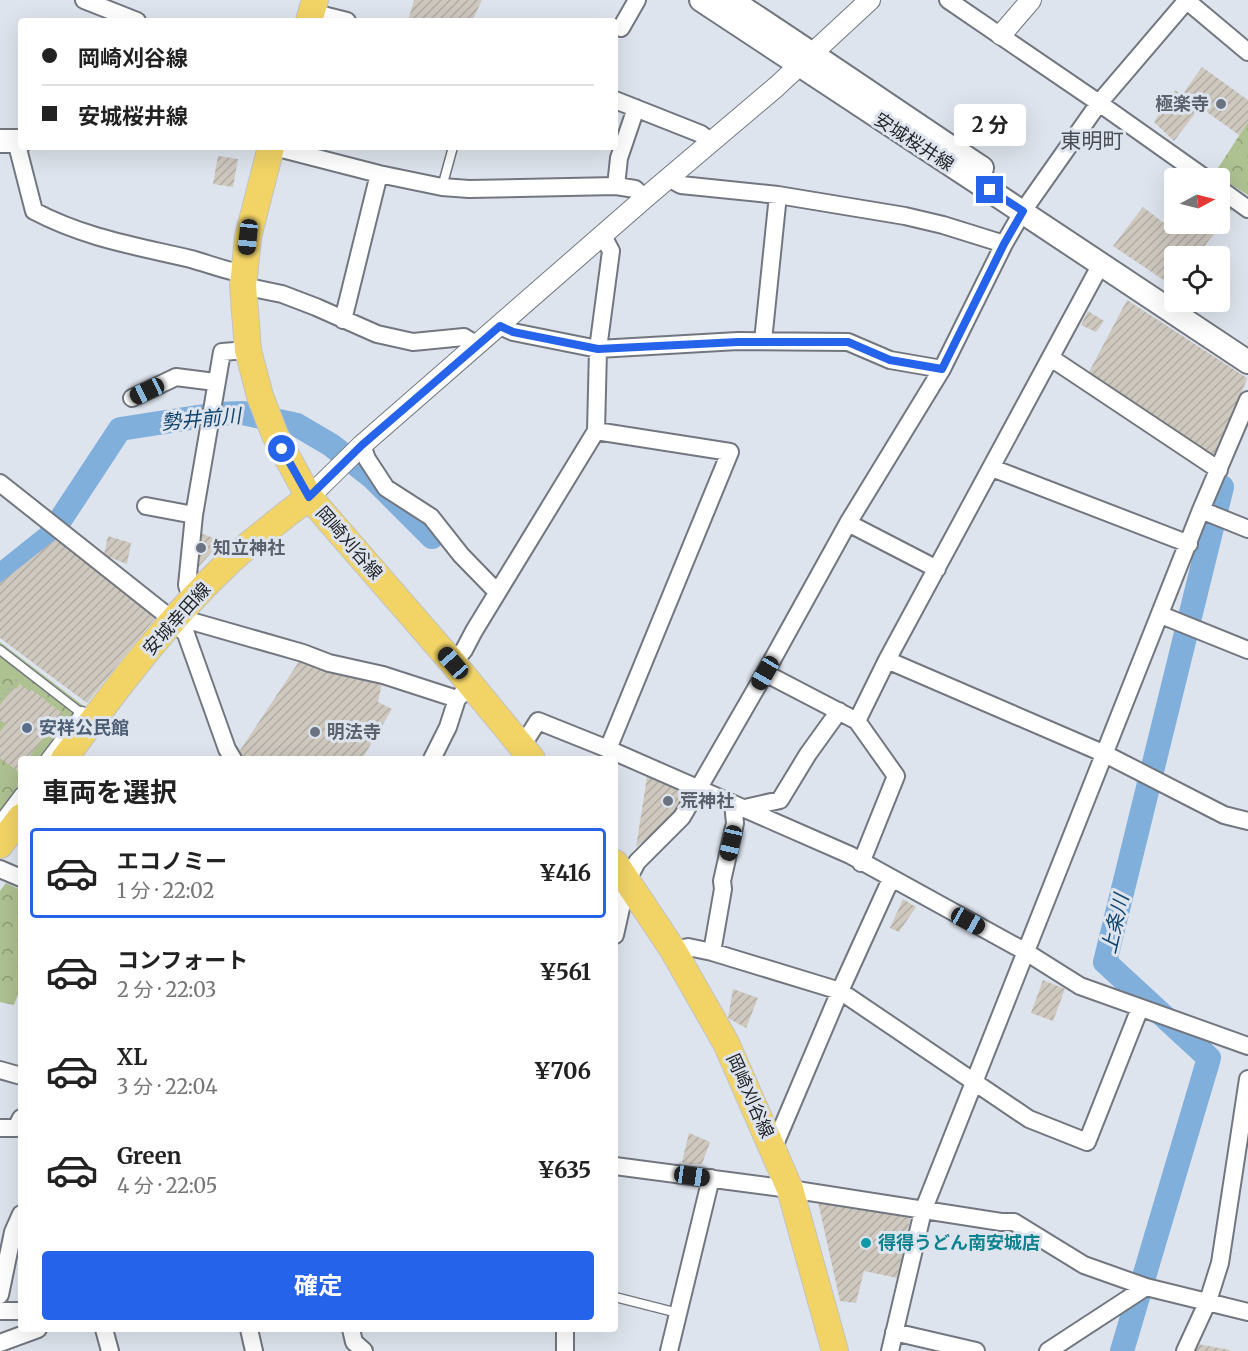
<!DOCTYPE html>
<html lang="ja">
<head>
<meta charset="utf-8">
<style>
  body { margin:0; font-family:Merriweather,"Noto Sans JP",serif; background:#f6f6f6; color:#222; height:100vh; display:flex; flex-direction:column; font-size:22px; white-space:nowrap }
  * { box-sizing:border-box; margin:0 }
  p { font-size:20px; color:#767676 }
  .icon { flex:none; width:33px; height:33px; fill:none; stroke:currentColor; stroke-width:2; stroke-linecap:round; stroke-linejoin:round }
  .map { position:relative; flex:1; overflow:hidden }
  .drawer { position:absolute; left:18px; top:756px; width:600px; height:576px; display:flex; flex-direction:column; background:#fff; border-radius:6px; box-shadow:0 6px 24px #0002 }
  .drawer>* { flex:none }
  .banner { position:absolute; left:18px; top:18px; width:600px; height:132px; border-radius:6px; box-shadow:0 6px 24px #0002; display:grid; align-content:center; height:132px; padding:0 24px; background:#fff }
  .needle { width:39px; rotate:83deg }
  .fabs { position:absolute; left:1164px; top:168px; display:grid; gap:12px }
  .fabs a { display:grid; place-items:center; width:66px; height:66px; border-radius:6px; background:#fff; box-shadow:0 6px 24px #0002; font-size:30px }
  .end { position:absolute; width:27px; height:27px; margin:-14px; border:8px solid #2563eb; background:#fff; box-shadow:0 0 0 3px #fff }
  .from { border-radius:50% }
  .bubble { position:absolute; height:42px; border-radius:6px; background:#fff; box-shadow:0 6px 24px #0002; font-size:20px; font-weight:700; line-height:42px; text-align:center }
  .car { position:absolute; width:18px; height:36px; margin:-18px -9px; border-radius:8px; box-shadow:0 0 4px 2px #0007; background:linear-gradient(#222 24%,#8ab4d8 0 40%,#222 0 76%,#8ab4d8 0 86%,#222 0) }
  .banner b { display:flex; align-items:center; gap:21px; height:57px; font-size:22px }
  .banner b+b { border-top:2px solid #e0e0e0 }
  .banner i { width:15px; height:15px; background:#222 }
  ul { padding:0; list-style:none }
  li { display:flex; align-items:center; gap:18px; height:90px; margin:0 12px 9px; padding:0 12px; border:3px solid transparent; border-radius:6px }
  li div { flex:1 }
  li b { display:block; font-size:22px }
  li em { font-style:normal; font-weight:700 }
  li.current { border-color:#2563eb }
  li>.icon { width:54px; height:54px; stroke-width:1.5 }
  h2 { padding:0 24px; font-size:27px; line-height:72px }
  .button { display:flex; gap:12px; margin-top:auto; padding:12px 24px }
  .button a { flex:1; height:69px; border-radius:6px; background:#2563eb; color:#fff; font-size:24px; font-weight:700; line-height:69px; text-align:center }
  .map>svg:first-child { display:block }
</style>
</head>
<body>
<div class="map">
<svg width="1248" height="1351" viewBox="0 0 1248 1351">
  <defs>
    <pattern id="park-crowns" width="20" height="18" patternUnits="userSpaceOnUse" patternTransform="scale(1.5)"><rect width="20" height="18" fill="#aec191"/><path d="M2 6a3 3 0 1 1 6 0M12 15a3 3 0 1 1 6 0" fill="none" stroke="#8d9d77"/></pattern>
    <pattern id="building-hatch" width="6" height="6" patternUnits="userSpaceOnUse" patternTransform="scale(1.5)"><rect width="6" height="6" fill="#cec8bf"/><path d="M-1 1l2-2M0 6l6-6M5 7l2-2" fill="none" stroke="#b1aca4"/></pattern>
  </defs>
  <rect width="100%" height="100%" fill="#dee4ed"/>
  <path fill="url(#park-crowns)" d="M1248,122V195L1214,174Z
    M0,642L85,707L45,759H21V790L0,817Z
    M6,883L21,890V987L14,1005L0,1002V891Z"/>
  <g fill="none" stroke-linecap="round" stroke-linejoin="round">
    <path stroke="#80afdc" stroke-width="24" d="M0,576L49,537L120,429L217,414L243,413L297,425L331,445L372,477L432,537
      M1122,1351L1209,1058L1105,962L1222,487"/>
  </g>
  <path fill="url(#building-hatch)" d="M414,0H482L472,21H408Z
    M1202,67L1248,100V122L1239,135L1200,107L1174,141L1154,122L1175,90L1182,95Z
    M218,156L238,159L233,187L213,184Z
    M1220,196L1234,207L1197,256H1174V287L1113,246L1143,207L1173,230L1177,224H1220Z
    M1127,300L1247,378L1218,460L1088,374Z
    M1088,311L1104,321L1096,332L1081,325Z
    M197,532L222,541L193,573Z
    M108,536L131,543L127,564L104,555Z
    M56,539L156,617L87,703L0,638V583Z
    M300,660L382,682L378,702L392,709L362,759H240L237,755Z
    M20,684L29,691L31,689L62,713L28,759H21V769L19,772L0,758V732L6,724L0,720V705L14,687L16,689Z
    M648,771L690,790L676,816L636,847Z
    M903,899L916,907L899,932L890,928Z
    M1043,980L1065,989L1053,1021L1031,1013Z
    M733,989L758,998L746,1028L728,1018Z
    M689,1133L710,1142L702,1164H690L682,1162Z
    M818,1202L911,1216L897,1278L864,1271L856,1303L840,1301Z
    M1198,1344L1230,1350V1351H1195Z"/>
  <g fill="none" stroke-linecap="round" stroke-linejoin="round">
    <g stroke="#72777f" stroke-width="11">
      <path id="service" d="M442,187L453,147
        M0,650L85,716
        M615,1297L678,1313"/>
    </g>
    <g stroke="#72777f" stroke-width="15">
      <path id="pedestrian" d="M47,759L82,713
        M0,822L21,794"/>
    </g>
    <g stroke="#72777f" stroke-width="20">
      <path id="minor" d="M84,0L137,21
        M948,0L1099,103L1205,178
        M1186,0L1248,52
        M311,12L347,21
        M621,28L637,0
        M615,100L701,134L711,142
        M16,141L34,211C85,238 136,246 191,259C209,264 226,271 245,274
        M274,147L379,174L442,187L469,189L616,186L635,189L645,198
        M668,178L681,185L778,195L905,216L943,225L1004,244
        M616,186L619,158L636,108
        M1220,189L1248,209
        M243,286L282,294L316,307L377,334L413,342L464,337L477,345
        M343,320L379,174
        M500,326L513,332L598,349L738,341L848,342L890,360L942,369
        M763,341L778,195
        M1051,358L1219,470
        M132,398L176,377L215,382
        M596,431L730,452L608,749
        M362,445L367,459L386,488L431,517L461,555L497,592
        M992,468L1189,544
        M0,483L174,621L186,634L227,749L233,759
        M146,506L194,515
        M1201,510L1248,529
        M848,523L937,569
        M192,601L187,585L194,515L222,352L248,350
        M1161,615L1248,650
        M174,621H191L303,653L329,663L383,675L457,699
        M887,660L1105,754L1224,815L1248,821
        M453,663L464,650L474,631L596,431L598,349L611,251L603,236
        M765,673L857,721L887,660L1101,264
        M857,721L896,776L861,863
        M522,746L538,721L608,749L850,855L1026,952L1080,986L1248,1046
        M432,759L448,727L457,699L464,692
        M745,808L780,800L808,754L839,711
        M0,869L21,878
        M615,935L627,881L637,862L682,817L765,673L848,523L942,369L1004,244L1023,211L1099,103L1187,0
        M673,950L688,947L712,952L840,991L1029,1119L1087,1142L1140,1008
        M712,952L723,889L722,881L735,823L733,804
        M0,1070L21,1076
        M0,1128H16L21,1118
        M773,1149L840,991L891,879
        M615,1166L790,1189L1001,1222H1014L1084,1265L1146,1287L1248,1312
        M0,1295L13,1232L21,1214
        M0,1311H21
        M104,1329L110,1351
        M249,1329L254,1351
        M351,1329L354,1342L364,1351
        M894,1332L976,1351
        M0,1343L38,1329
        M565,1351V1329
        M669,1351L711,1178
        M890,1351L923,1211L1201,510L1248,400
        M1048,1351L1146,1287
        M1185,1351L1208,1301L1220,1263L1248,1079"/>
    </g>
    <g stroke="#72777f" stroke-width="22">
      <path id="tertiary" d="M1001,35L1031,0
        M309,497L362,445L645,198L776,87L870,0"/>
    </g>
    <g stroke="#72777f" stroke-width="26">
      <path id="secondary" d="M701,0C884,121 1066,240 1248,362
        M731,0C815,55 898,112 982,168
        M0,141H21"/>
    </g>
    <g stroke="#c2c2c3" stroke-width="28">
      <path id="primary" d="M309,21L315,0
        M271,147L248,237L243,286L248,350L260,396L275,435L309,497L453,663L532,759
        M64,759C114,692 164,624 225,566C251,541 281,519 309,497
        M0,845L21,817
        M615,863L673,950L726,1043L790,1189L835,1351"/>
    </g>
    <path stroke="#a4a9b0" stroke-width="2" stroke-dasharray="1.5 4.5" stroke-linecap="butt" d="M0,699L18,678"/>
    <use href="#service" stroke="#fff" stroke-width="8"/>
    <use href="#pedestrian" stroke="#fff" stroke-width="12"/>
    <use href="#minor" stroke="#fff" stroke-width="16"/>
    <use href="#tertiary" stroke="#fff" stroke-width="20"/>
    <use href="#secondary" stroke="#fff" stroke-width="22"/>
    <use href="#primary" stroke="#f2d466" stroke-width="26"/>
  </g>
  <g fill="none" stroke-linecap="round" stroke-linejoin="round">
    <path stroke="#2563eb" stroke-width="8" d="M282,449L309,497L362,445L500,326L513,332L598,349L738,342H848L890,360L942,369L1004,244L1023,211L990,190"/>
  </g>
  <g fill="#6b7280" stroke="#dee4ed" stroke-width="2">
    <circle cx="1221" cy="104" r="6"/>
    <circle cx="201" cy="548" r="6"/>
    <circle cx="315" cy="732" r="6"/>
    <circle cx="668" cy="801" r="6"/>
  </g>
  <circle fill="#5c6f8a" stroke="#dee4ed" stroke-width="2" cx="27" cy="728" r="6"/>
  <circle fill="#0f9aa8" stroke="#dee4ed" stroke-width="2" cx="866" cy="1243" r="6"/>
  <g text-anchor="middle" stroke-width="6" stroke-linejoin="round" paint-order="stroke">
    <g font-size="18" font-weight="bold" fill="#5b616d" stroke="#dee4ed" text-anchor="start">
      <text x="1209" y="110" text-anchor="end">極楽寺</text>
      <text x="213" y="554">知立神社</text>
      <text x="327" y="738">明法寺</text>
      <text x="680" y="807">荒神社</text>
    </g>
    <g font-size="18" fill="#24262a" stroke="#dee4ed">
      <text transform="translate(914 142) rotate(33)" y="6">安城桜井線</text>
      <text transform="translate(349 543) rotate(49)" y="6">岡崎刈谷線</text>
      <text transform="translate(177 619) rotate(-48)" y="6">安城幸田線</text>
      <text transform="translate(750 1096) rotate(66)" y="6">岡崎刈谷線</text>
    </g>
    <g font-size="18" font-weight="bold" fill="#4e5e75" stroke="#dee4ed" text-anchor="start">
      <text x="39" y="734">安祥公民館</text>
    </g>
    <g font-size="18" font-weight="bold" fill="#0d838f" stroke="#dee4ed" text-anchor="start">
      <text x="878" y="1249">得得うどん南安城店</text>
    </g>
    <g font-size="20" font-style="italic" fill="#0f446f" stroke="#dee4ed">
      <text transform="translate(201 419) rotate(-5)" y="7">勢井前川</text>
      <text transform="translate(1115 924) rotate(-77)" y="7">上条川</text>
    </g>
    <g font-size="21" fill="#484c54" stroke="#dee4ed">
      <text x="1092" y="148">東明町</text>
    </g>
  </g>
</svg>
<div class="fabs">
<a><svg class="needle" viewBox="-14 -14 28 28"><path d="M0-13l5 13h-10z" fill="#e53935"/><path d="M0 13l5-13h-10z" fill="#767676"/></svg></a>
<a><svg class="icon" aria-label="locate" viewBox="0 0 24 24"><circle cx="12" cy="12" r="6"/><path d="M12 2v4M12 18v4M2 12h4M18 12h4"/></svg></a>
</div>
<i class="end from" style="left:282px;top:449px"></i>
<i class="end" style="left:990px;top:190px"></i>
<div class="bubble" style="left:954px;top:104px;width:72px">2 分</div>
<i class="car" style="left:248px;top:237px;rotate:186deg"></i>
<i class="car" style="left:147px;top:391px;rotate:245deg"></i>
<i class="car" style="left:453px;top:663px;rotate:319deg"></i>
<i class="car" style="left:765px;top:673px;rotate:210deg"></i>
<i class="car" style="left:731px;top:843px;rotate:193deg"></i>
<i class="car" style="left:968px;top:921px;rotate:119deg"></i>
<i class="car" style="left:692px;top:1176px;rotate:98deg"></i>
<div class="banner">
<b><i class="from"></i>岡崎刈谷線</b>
<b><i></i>安城桜井線</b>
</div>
<section class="drawer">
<h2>車両を選択</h2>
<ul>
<li class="current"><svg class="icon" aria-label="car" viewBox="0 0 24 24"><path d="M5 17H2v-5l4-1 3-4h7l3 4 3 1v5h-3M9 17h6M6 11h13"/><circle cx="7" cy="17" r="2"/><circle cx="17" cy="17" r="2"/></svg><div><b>エコノミー</b><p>1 分 · 22:02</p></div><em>¥416</em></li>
<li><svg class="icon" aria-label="car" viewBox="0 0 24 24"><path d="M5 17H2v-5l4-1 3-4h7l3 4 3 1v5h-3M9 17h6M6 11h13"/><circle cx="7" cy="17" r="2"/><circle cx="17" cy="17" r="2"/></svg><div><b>コンフォート</b><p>2 分 · 22:03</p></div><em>¥561</em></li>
<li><svg class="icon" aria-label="car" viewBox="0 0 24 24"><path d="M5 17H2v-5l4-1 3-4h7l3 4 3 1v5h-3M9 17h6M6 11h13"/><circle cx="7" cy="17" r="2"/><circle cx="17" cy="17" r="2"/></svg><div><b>XL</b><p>3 分 · 22:04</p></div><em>¥706</em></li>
<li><svg class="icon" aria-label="car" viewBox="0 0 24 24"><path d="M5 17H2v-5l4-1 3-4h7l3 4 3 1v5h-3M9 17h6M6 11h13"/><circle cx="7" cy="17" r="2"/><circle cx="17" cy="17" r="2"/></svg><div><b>Green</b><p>4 分 · 22:05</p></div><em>¥635</em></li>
</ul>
<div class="button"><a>確定</a></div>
</section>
</div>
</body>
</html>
